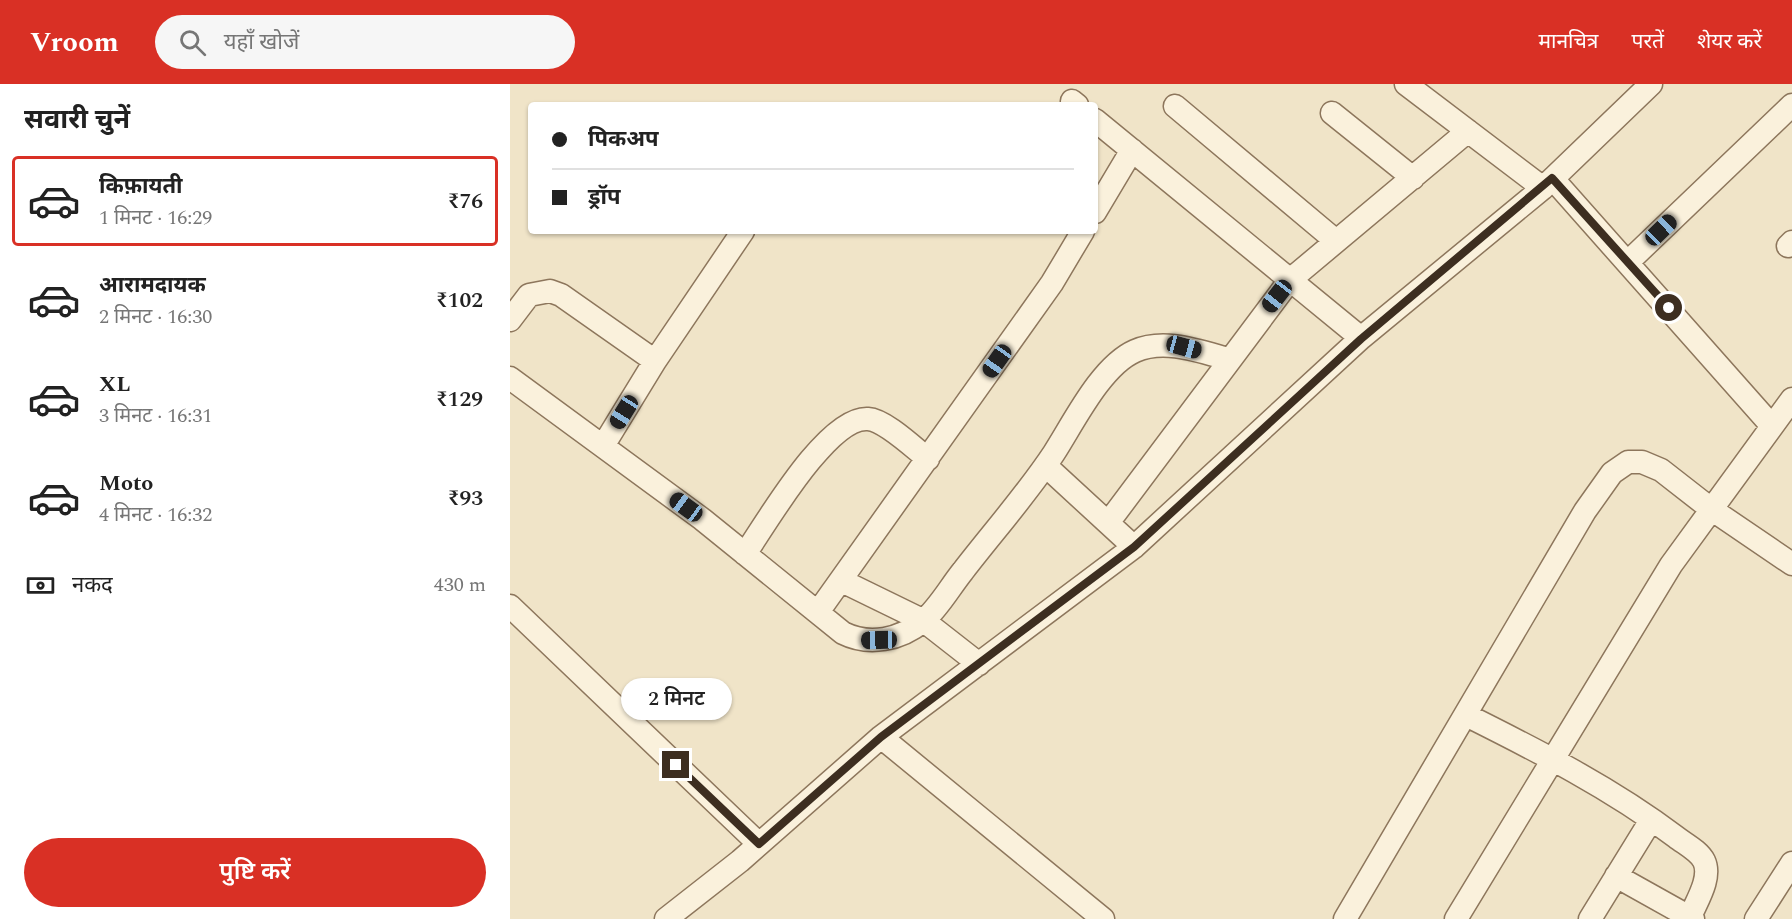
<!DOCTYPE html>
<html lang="hi">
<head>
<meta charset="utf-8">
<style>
  body { margin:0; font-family:Spectral,"Noto Sans Devanagari",serif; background:#f6f6f6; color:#222; height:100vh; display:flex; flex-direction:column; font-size:22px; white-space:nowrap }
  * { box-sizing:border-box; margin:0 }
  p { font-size:20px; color:#767676 }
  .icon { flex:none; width:33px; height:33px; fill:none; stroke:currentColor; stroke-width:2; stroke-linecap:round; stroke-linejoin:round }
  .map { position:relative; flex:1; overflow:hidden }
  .panel { display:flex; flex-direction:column; background:#fff; width:510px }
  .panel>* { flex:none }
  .banner { position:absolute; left:18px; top:18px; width:570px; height:132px; border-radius:6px; box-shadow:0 2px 4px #0004; display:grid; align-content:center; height:132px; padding:0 24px; background:#fff }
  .end { position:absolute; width:27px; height:27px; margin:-14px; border:8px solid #3d2e20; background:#fff; box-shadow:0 0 0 3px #fff }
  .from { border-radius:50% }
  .bubble { position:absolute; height:42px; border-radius:21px; background:#fff; box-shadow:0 2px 4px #0004; font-size:20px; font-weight:600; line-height:42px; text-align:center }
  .car { position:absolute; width:18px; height:36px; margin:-18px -9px; border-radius:8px; box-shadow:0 0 4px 2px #0007; background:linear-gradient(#222 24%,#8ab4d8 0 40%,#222 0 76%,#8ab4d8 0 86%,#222 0) }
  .banner b { display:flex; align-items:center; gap:21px; height:57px; font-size:22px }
  .banner b+b { border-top:2px solid #e0e0e0 }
  .banner i { width:15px; height:15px; background:#222 }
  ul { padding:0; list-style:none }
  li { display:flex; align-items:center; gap:18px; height:90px; margin:0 12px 9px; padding:0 12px; border:3px solid transparent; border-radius:6px }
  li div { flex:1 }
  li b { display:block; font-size:22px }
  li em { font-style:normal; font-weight:600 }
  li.current { border-color:#d93025 }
  li>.icon { width:54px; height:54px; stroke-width:1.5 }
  h2 { padding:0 24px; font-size:27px; line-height:72px }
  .pay { display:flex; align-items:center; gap:15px; height:66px; padding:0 24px; font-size:22px }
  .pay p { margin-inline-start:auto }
  .primary-button { display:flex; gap:12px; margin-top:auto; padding:12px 24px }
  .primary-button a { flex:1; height:69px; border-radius:36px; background:#d93025; color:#fff; font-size:24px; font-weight:600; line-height:69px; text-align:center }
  header { display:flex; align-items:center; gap:36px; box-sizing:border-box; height:84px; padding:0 30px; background:#d93025; color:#fff }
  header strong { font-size:28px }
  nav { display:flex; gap:33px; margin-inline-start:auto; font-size:21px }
  .search { width:420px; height:54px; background:#f6f6f6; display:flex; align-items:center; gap:15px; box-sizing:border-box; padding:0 21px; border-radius:33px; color:#767676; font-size:22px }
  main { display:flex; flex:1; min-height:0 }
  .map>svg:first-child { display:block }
</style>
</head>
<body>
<header>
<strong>Vroom</strong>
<div class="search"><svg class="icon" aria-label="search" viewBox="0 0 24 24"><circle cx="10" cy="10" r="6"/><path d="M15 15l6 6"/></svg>यहाँ खोजें</div>
<nav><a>मानचित्र</a><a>परतें</a><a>शेयर करें</a></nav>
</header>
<main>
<section class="panel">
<h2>सवारी चुनें</h2>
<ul>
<li class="current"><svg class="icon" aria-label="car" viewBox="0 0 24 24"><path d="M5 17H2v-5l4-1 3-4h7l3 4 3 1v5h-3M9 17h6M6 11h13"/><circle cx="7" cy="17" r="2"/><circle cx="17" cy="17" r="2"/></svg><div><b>किफ़ायती</b><p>1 मिनट · 16:29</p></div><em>₹76</em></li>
<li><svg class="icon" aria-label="car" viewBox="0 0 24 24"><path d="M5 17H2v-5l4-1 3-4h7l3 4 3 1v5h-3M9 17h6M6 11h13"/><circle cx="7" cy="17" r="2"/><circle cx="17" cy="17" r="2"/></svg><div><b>आरामदायक</b><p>2 मिनट · 16:30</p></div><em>₹102</em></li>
<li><svg class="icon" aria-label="car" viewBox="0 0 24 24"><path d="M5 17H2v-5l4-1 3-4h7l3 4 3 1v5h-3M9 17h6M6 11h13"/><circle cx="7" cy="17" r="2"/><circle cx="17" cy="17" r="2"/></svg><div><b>XL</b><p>3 मिनट · 16:31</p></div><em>₹129</em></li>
<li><svg class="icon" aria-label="car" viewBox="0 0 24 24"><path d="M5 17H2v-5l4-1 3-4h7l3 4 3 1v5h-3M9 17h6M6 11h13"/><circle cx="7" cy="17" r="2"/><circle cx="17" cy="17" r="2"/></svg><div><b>Moto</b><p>4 मिनट · 16:32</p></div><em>₹93</em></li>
</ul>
<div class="pay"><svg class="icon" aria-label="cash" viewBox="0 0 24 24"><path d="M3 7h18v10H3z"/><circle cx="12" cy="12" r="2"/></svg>नकद<p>430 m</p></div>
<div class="primary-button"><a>पुष्टि करें</a></div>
</section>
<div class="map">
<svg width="1282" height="835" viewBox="0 0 1282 835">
  <rect width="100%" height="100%" fill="#f0e4c8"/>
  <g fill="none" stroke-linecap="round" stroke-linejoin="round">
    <g stroke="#8d765c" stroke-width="25">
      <path id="minor" d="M896,0L1033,104
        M562,17L567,21
        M665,22L826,157
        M822,29L903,94
        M585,36L851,254
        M1043,95L1261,341
        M585,128L622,66
        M1278,162L1282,158
        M1118,178L1282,21
        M0,236L19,211L40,207L51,211L145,277
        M0,294L192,435L333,549C359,562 390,556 413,537C428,525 440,503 453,487C483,448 517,410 544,369C564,338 591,282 625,267C654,254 689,267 718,275
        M93,362L145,277L233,147
        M536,382L624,463
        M598,439L780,196L958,47
        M235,470C257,438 318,332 358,335C375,336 404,364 418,375
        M332,497L414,537L469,580
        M0,522L249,760
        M308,528L542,199L573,147
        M956,631C1028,667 1101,704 1166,753C1175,760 1189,767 1194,777C1202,794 1186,818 1180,833
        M1106,792L1183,835
        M156,835L230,777L371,653
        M593,835L371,653L624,463L851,254L1033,104L1141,0
        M835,835L1075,427L1102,389L1118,378H1132L1151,386L1201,425L1282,480
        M946,835L1161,481L1282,315
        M1080,835L1141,736
        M1246,835L1282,779"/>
    </g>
    <use href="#minor" stroke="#faf1dc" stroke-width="22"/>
  </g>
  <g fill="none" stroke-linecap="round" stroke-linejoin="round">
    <path stroke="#3d2e20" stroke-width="8" d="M166,681L249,760L371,653L624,463L851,255L1042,94L1159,224"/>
  </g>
</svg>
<i class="end from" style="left:1159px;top:224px"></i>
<i class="end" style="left:166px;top:681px"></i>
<div class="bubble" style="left:111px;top:594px;width:111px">2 मिनट</div>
<i class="car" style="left:1151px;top:146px;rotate:46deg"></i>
<i class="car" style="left:767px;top:212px;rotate:218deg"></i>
<i class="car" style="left:674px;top:263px;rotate:105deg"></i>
<i class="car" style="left:487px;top:277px;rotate:215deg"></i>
<i class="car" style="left:114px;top:328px;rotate:212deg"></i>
<i class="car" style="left:176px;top:423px;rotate:306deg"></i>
<i class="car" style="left:369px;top:556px;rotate:269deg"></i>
<div class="banner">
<b><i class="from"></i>पिकअप</b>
<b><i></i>ड्रॉप</b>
</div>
</div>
</main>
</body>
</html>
